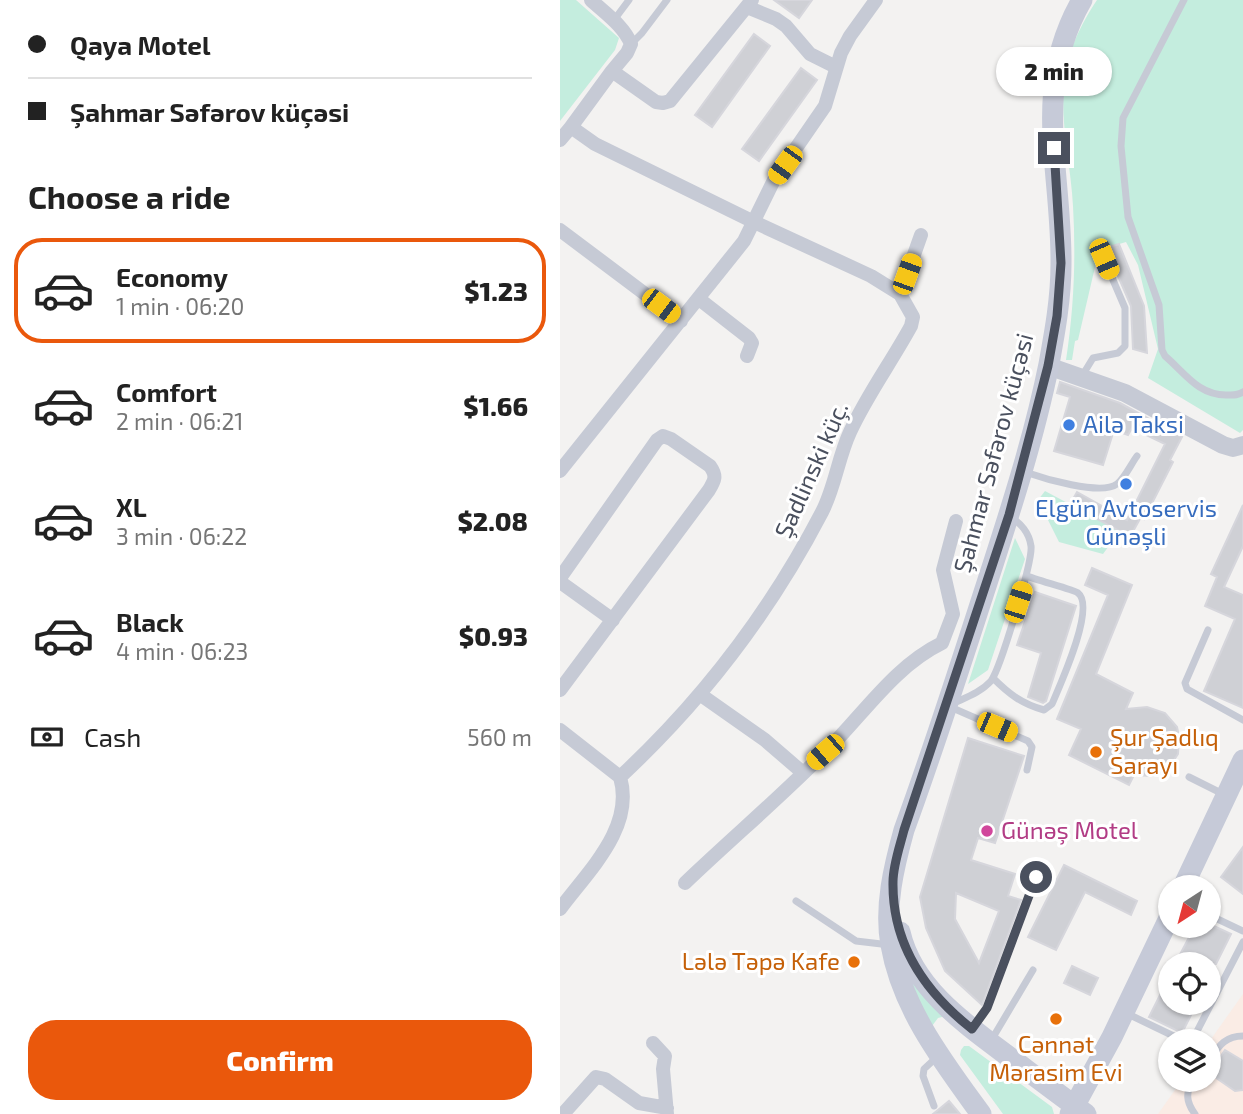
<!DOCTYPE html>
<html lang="en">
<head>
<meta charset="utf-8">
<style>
  body { margin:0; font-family:"Exo 2",sans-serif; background:#f6f6f6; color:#222; height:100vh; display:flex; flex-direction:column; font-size:26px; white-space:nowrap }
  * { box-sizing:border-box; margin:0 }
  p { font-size:23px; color:#767676 }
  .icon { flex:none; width:38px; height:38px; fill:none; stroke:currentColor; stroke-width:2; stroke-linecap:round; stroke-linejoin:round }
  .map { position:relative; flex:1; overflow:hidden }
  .side { display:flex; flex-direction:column; background:#fff; width:560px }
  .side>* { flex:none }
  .top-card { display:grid; align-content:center; height:154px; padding:0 28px; background:#fff }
  .needle { width:46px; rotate:216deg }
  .tools { position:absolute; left:598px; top:875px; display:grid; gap:14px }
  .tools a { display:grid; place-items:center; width:63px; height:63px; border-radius:50%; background:#fff; box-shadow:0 2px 5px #0004; font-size:35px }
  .end { position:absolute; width:32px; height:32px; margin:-16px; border:9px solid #4a505e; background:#fff; box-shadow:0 0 0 4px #fff }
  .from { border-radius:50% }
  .bubble { position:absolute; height:49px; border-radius:24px; background:#fff; box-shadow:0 2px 5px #0004; font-size:23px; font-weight:800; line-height:49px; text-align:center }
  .car { position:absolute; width:21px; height:42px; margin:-21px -10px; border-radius:9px; box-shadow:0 0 5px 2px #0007; background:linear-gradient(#f5c518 24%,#345 0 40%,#f5c518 0 76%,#345 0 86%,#f5c518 0) }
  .top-card b { display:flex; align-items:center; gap:24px; height:66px; font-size:26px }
  .top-card b+b { border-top:2px solid #e0e0e0 }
  .top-card i { width:18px; height:18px; background:#222 }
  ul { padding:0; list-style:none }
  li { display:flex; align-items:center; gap:21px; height:105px; margin:0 14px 10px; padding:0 14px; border:4px solid transparent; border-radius:28px }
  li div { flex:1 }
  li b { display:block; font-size:26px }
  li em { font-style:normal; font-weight:800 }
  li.on { border-color:#ea580c }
  li>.icon { width:63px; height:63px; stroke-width:1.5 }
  h2 { padding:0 28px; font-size:32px; line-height:84px }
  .pay { display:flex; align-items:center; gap:18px; height:77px; padding:0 28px; font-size:26px }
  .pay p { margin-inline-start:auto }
  .primary-button { display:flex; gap:14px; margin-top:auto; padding:14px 28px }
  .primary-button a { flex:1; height:80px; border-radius:28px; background:#ea580c; color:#fff; font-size:28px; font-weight:800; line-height:80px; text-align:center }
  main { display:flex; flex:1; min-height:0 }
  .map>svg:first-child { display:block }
</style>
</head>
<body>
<main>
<section class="side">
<div class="top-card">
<b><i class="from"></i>Qaya Motel</b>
<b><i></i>Şahmar Səfərov küçəsi</b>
</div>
<h2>Choose a ride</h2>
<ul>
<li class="on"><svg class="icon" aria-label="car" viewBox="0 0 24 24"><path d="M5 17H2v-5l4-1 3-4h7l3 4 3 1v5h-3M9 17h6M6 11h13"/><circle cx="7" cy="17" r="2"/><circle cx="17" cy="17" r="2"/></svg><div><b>Economy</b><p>1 min · 06:20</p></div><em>$1.23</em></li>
<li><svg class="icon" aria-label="car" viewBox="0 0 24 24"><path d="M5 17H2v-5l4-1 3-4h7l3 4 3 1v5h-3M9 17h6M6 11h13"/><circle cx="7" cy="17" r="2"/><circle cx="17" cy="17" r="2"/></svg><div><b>Comfort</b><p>2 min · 06:21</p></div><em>$1.66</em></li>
<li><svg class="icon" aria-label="car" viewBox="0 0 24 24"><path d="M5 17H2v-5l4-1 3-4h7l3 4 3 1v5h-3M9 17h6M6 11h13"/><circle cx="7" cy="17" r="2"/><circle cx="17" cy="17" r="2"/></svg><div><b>XL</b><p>3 min · 06:22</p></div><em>$2.08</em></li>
<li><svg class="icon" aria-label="car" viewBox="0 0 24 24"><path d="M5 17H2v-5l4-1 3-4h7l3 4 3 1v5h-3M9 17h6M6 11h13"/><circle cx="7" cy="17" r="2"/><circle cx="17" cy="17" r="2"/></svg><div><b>Black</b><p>4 min · 06:23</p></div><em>$0.93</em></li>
</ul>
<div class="pay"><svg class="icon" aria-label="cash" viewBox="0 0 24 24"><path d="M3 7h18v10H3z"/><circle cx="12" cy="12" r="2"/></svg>Cash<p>560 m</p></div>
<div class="primary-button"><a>Confirm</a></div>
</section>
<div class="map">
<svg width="683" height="1114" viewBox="0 0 683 1114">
  <rect width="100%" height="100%" fill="#f3f2f1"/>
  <path fill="#faece5" d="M683,994V1114H598L622,1080H649V1042Z"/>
  <path fill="#c4edde" d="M0,0H16L59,38L55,50L0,121Z
    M537,0H683V430L680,433L588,378L598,349L578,265L566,242L539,250L518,340L515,341L512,360H506C514,308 516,258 513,206C511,165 500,124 504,83C506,54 521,24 537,0Z
    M485,491L560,531L543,554L499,542L478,500Z
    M455,538L465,559L428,670L408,684Z
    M347,971L386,1016L378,1018L372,1026L362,1011Z
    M404,1046H409L492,1107L494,1114H443L400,1055L401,1050Z"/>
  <path fill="#cfd0d5" stroke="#d6d6dc" stroke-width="2" fill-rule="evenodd" d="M214,0H252L239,18Z
    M194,34L210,46L152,127L135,115Z
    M241,68L257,80L199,161L182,149Z
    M559,244L584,306L587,353L573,349L571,306L546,248Z
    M500,382L560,403L622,437L610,460L613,462L584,519L581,517L570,537L510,504L517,492L567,520L605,444L572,428L568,435L554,430L543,465L494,451L510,397L497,393Z
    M683,505V546L664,587L683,595V708L644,691L675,619L645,606L657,577L651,574Z
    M532,568L572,585L536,674L573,693L566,709L587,707L605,713L617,727L619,736L618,754L608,769L592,776L574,775L569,785L509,755L521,729L497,719L548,595L525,585Z
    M475,592L516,606L486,701L483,703L468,697L481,653L457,645Z
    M408,738L464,756L435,843L418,838L411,860L455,874L448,896L461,900L422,1005L385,971L366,928L360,897ZM396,893L439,911L419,963L395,919Z
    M683,847V894L661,877Z
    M504,865L577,901L571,915L525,892L496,950L468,937Z
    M635,926H654L671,934L656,964H615Z
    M512,966L538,978L530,995L504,983Z
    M611,973V1003H637L622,1033L589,1017Z
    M665,1050L683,1061V1090L675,1091L649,1073Z
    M389,1101L400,1114H373L378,1110Z"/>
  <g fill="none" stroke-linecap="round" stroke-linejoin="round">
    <path stroke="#c6cad5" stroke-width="7" d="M624,0L563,118L561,146L568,217L599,305L602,350L605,356C625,373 638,395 666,395C673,395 677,396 683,392
      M54,20L69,0
      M71,44L82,33L107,0
      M522,376L533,358L558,353L565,346V308L544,259
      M465,472C482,478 541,496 557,484C565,478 571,464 577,456
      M648,630L625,683L627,689L683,720
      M433,678C449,694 462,704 484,710L492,704C500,685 536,607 518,593C515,590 476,580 467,576
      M394,703C407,697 421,692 431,681C440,669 473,561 471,546C469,532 461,524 450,516
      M388,706L468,741L472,747L467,770
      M629,777L663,794
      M236,901L296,941L330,945
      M649,915L683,931
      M568,1014L624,1041
      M413,1028L427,1008L476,878
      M432,1039L473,970
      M632,1041L683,942
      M649,1060C659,1046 665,1036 683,1036
      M634,1080C625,1092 626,1102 635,1114
      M374,1106L363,1076L364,1069L378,1056"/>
    <path stroke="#c6cad5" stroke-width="14" d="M31,0C45,13 64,26 71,44L67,53L52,71L96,102L103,103L110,101L192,0
      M187,7L216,19L226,26L250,54L276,67
      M0,140L11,127
      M0,230L121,321
      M340,294L361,235
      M139,299L189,338L192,343L187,356
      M0,471L184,241L214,180L265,106L281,53L290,36L316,0
      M0,578L97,440L103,436L111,439L150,466C157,476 155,480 149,490L0,690
      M0,582L53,620
      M141,695L205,740L242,772
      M0,730L60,777
      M125,883C172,838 223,795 269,748C305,712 335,666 382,643L393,614L383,570L396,521
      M0,909C28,871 75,828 60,777C143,700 210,612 262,512C275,487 278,458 290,432C307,395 332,361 351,326L353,317L340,294L311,276L194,222L35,144L11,127L52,71
      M93,1043L105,1056L103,1069L107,1114
      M3,1114L36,1077L45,1079L79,1103L107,1108"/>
    <path stroke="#c6cad5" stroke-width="18" d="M488,366L565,393L663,445L673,448L683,445"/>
    <path stroke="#c6cad8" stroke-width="21" d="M623,887L683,760
      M340,932C353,989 408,1026 452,1059C476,1077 501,1096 526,1114
      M421,1114C384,1063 342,1009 331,945C324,907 334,866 344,830C374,748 400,666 427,583C450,512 474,438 489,364C495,331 501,298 501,264C502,170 471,88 522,0
      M510,1114L552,1037L611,914"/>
  </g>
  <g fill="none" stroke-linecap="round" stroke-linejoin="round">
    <path stroke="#4a505e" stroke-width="9" d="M476,877L427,1008L412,1029C365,992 332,944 333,882C333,865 340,846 344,830L449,515L488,366L497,316L501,263L494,148"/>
  </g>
  <g fill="#3f7fe0" stroke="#fff" stroke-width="2.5">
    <circle cx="509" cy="425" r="7"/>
    <circle cx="566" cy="484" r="7"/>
  </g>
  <g fill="#e8710a" stroke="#fff" stroke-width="2.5">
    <circle cx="536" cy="752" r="7"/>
    <circle cx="294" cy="962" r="7"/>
    <circle cx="496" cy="1019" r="7"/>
  </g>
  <circle fill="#d1479c" stroke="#fff" stroke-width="2.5" cx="427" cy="831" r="7"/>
  <g text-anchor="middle" stroke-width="6" stroke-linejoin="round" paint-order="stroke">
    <g font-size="24" fill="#366cbe" stroke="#fff" text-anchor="start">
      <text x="523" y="433">Ailə Taksi</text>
      <text x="566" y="517" text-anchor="middle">Elgün Avtoservis<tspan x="566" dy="28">Günəşli</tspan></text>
    </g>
    <g font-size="24" fill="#4a505e" stroke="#fff">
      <text transform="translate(434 453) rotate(-75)" y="8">Şahmar Səfərov küçəsi</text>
      <text transform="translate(252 470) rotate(-66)" y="8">Şadlinski küç.</text>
    </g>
    <g font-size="24" fill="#c56008" stroke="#fff" text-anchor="start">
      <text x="550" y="746">Şur Şadlıq<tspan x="550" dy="28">Sarayı</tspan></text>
      <text x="280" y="970" text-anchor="end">Lələ Təpə Kafe</text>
      <text x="496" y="1053" text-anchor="middle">Cənnət<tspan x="496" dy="28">Mərasim Evi</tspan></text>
    </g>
    <g font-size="24" fill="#b23c85" stroke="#fff" text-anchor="start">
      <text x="441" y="839">Günəş Motel</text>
    </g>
  </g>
</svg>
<div class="tools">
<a><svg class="needle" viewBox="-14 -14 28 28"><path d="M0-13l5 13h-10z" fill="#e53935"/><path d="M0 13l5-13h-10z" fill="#767676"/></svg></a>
<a><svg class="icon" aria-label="locate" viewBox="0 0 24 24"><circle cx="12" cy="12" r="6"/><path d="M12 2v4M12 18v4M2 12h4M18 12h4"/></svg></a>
<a><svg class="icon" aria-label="layers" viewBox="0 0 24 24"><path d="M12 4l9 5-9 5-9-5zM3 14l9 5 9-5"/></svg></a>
</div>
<i class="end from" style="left:476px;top:877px"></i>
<i class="end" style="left:494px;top:148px"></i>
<div class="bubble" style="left:436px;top:47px;width:116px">2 min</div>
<i class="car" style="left:225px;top:165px;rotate:216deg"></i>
<i class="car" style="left:544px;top:259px;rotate:157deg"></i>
<i class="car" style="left:347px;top:274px;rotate:20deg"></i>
<i class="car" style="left:101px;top:306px;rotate:127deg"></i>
<i class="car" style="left:458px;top:602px;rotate:18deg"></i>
<i class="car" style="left:437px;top:727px;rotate:113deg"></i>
<i class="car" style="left:265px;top:752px;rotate:229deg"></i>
</div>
</main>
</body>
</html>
